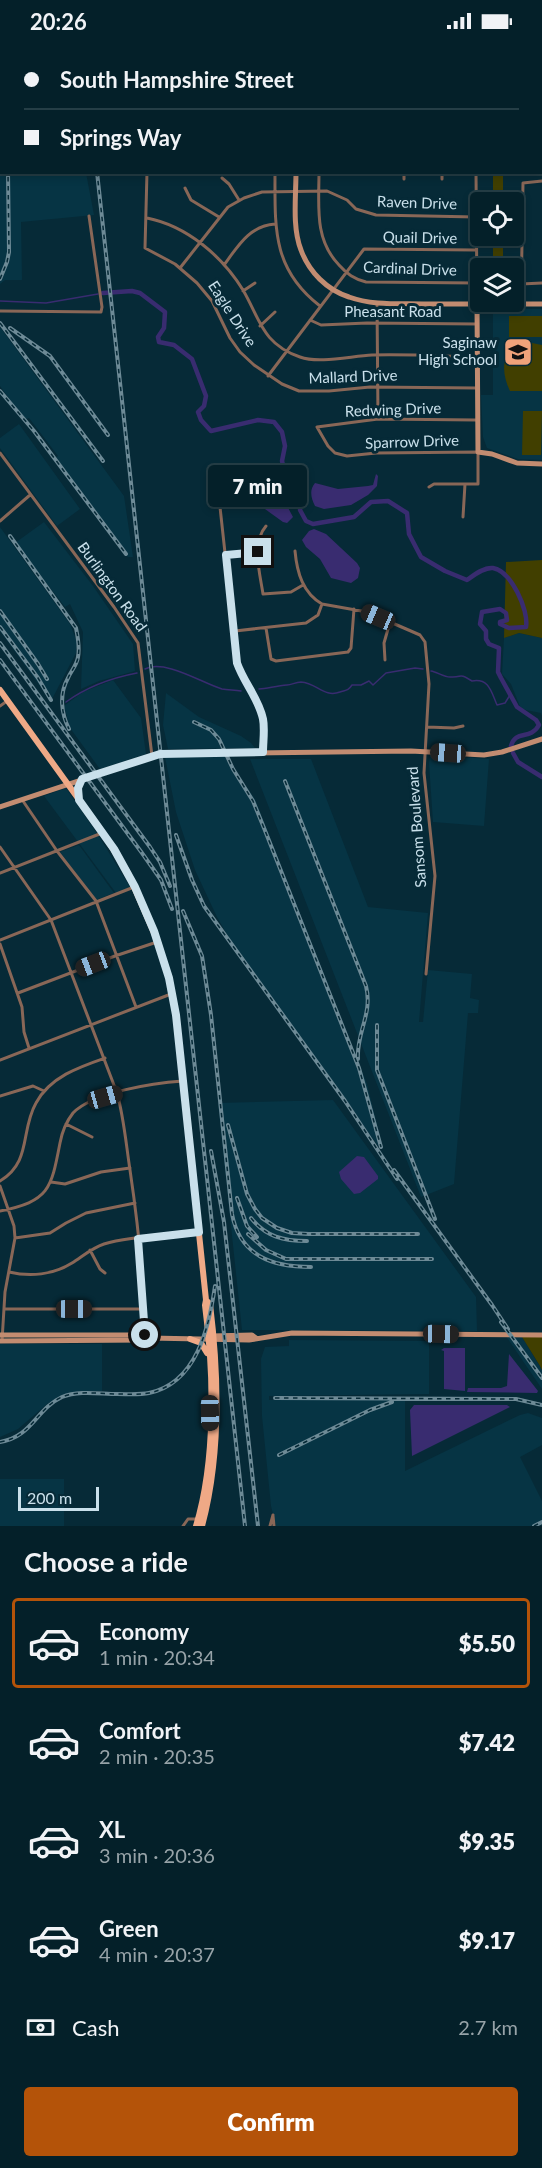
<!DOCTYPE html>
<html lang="en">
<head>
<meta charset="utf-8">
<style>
  body { margin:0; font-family:Lato,sans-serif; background:#122d35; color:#f1f3f6; height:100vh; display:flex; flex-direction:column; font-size:22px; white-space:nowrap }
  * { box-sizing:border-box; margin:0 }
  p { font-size:20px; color:#97a3a8 }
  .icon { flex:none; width:33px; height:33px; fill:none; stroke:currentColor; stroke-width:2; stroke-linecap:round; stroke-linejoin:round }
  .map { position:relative; height:1484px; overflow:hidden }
  .details { display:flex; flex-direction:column; background:#042029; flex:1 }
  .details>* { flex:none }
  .hud { position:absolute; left:0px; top:0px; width:543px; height:132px; box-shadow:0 3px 9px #0003,0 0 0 2px #253e46; display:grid; align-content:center; height:132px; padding:0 24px; background:#042029 }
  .controls { position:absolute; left:470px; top:150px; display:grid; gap:12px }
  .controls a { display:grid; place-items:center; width:54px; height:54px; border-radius:6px; background:#042029; box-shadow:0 3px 9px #0003,0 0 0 2px #253e46; font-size:30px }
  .scale { position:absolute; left:18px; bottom:15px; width:81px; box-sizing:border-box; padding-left:6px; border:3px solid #c9e0eb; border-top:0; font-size:16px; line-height:21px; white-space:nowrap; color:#c9e0eb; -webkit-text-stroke:4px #062a37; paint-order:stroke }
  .end { position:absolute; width:27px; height:27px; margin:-14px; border:8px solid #c9e0eb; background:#111; box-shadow:0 0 0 3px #111 }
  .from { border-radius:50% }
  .bubble { position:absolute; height:42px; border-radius:6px; background:#042029; box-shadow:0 3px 9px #0003,0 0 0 2px #253e46; font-size:20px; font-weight:800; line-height:42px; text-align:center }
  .car { position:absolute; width:18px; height:36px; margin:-18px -9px; border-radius:8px; box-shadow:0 0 4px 2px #0007; background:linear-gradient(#222 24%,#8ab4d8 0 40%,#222 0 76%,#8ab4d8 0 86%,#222 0) }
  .hud b { display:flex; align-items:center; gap:21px; height:57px; font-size:22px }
  .hud b+b { border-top:2px solid #253e46 }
  .hud i { width:15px; height:15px; background:#f1f3f6 }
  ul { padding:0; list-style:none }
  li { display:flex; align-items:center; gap:18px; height:90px; margin:0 12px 9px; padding:0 12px; border:3px solid transparent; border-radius:6px }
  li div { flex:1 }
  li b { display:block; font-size:22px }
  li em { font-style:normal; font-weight:800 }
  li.current { border-color:#b45309 }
  li>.icon { width:54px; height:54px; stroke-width:1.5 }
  h2 { padding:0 24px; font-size:27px; line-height:72px }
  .pay { display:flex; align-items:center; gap:15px; height:66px; padding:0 24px; font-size:22px }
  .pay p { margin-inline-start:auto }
  .primary-button { display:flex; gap:12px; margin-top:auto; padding:12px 24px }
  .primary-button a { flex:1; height:69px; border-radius:6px; background:#b45309; color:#fff; font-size:24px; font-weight:800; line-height:69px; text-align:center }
  .status { display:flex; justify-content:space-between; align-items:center; height:42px; padding:0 30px; background:#042029; direction:ltr }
  .status svg { height:16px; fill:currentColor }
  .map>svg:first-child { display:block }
</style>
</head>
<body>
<div class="status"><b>20:26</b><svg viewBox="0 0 49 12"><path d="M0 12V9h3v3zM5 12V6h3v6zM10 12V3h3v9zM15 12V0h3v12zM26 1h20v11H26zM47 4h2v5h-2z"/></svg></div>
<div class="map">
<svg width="542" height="1484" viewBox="0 0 542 1484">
  <rect width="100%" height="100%" fill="#062a37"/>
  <path fill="#063444" d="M0,1H2V130L86,131L94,173L21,180L22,238H5L0,242Z
    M493,267H542V418L518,417L487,406L483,395L481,353H493Z
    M0,285L124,454L133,515H128L53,417L58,414L29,376L26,377L20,372L0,344Z
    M19,382L80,467L57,484L0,406V396Z
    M44,480L93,544L133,602L135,629L99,639L81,647L83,590L70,562L65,565L15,501Z
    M0,485L70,582L77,600L76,611L51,659L0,589Z
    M519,591L542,596V674L541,671L521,667L511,642L502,632L504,596Z
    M113,638L141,676L146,712L100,727L70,686L64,664L83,650Z
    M166,651L199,675L241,694L251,701L255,706L168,707L163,683Z
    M430,713L489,717L484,784L433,780L429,721Z
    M225,714L255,757L367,1042L382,1103L379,1105L236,908L217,875L195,828L176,770L165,715Z
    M250,717H311L368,865L428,871L419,980H423L428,928L472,932L470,956L479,958L478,971H468L454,1142L421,1155Z
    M66,746L100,796L130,845L116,851L44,754Z
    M79,803L114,851L96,858L60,810Z
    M333,1058L476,1255L477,1289L242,1288L218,1061Z
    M506,1294L522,1295L542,1328V1347Z
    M289,1298L429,1299V1352L269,1354V1358H405V1429L520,1373L528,1371L542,1376V1403L520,1415L542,1459V1479L531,1484H276L271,1464L262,1374L261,1317L265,1305L289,1304Z
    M0,1302H102V1349H80L65,1353L47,1362L18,1387L0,1395Z
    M0,1437H64V1484H0Z"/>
  <path fill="#413f00" d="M493,131H503V160H493Z
    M493,194H503V226H493Z
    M509,274H542V295H509Z
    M532,301L542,303V349H510C499,326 502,303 532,301Z
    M523,369H542L541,413H522Z
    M542,518V596L519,591L504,596L506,520Z
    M522,1295H542V1328L540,1324Z"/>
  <path fill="#392c70" d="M242,422L251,424L266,434L275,452L286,462L293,475L287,481L283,480L258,462L246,447L233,442L230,438L232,430Z
    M376,432L378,434L377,444L368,453L351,463L324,467L315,464C311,456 309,448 315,441L338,447L368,444L373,443Z
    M314,487L326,492L357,521L360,526L358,536L351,541L331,536L320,517L306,505L302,498L309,489Z
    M357,1114L364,1115L378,1134V1137L360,1151L354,1152L341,1137L339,1130Z
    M444,1306H465V1349L444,1347V1309L441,1308Z
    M509,1312L538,1349L537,1351L467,1350L468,1346H501L507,1344Z
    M414,1363H507L510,1365L412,1414L410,1368Z"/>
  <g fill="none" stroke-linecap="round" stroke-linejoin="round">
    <path stroke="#392c70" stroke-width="1.5" d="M0,259L46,261L98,252
      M145,627C165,617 202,641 222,647C228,648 235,648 241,649
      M431,629C437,630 444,635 450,635C464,636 457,630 472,639C489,636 491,649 497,663L505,661L510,653
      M259,647C268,646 277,644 287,643C292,643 295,640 301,640C317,641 324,656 340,650C346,648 348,649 352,643H361L369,639L373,643L386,631L415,626L423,627
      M66,660C88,644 111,636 137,631"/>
    <path stroke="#392c70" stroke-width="4.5" d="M103,251L132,249L140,251L165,270L164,286L158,295L159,300L174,303L192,317L206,354L204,364L198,370L201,378L211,389L258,378L274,380L282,390L285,404L282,419L286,435L301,447L302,453L300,468L306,479L313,482L354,475L371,460L388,459L407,471L409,492L421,515L445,529L467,538C474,533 484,525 493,526C511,529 529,568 526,585L509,586L500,582V580L507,578L506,571L500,567L482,570L480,582L486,589V597L489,602L499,606L498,630L501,636L517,665L536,678L539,683C530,699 516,687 511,704
      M513,711L518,720L542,735"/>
    <path stroke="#896757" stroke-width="3" d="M468,0L469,2
      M537,0L538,2
      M223,2V0
      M396,2V0
      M431,2L432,0
      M542,17V16
      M147,130L145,206L175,222L197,241L212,259L230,296L240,310L254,323L282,342L299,349H329L370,345L477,346
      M275,130C275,186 272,227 320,264
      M319,130C319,164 314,197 339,223C347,232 354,237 366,240L476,241
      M404,130V137
      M442,130V137
      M476,130L477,261
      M222,136L229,142L239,158
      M185,146L191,158L219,175
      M147,176C187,184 222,214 243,248C260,277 262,302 300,315C319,322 351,314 372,313C407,312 442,314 477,315
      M224,223C238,204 249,184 275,182
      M180,226L228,165L244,156L262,150L327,149L347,158L356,167L376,173L476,175
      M521,242L542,241
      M243,249L255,241
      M377,261L378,376
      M521,261L523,141L542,139
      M0,269L101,270L102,265L89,174
      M310,278L321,283L367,281L477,282
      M260,284L275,270
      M268,334L364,207L476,208
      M0,411L114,565L138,601L152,714
      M429,445L434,442H478V410L376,411L347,414L335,411L328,404L317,385L378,377L476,378
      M223,458L220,465L237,621C244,641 259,657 263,677C265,687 263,700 263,710
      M463,475L465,442
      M0,479L30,453
      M266,484C251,501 260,532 263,552L291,550L303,543
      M295,509C297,531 303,551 322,562L367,570L420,593L425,600L429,642L424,731L435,834L426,932
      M227,513L258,510
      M266,586L271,617L276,619L348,610L351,606L354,567
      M235,589L306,581L318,573L322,562
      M385,618L384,601L390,580
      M0,664L7,659
      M427,685L454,686L463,684
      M23,759L57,809L96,859L136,965
      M0,805L51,878L117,1051C124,1076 126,1102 130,1128C138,1182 144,1237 145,1292
      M0,831L102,791
      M0,898L134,845
      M0,902L22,965L24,990L29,1006
      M18,951L115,914L157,900
      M0,1018L171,952
      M0,1054L33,1044L44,1049
      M66,1082L92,1095
      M0,1139C32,1120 20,1089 36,1061C50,1035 79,1025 105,1016
      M51,1140L65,1142L101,1130L130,1126
      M0,1144L14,1184L15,1196L5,1250L2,1299
      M0,1169C49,1159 51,1148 60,1101C62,1090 66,1080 73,1071C93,1050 154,1041 183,1039
      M15,1196L50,1191L66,1181L86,1171L135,1161
      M90,1208L100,1227L105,1231
      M9,1230C30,1235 53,1233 72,1221C83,1214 92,1206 104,1202C131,1194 169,1193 197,1190
      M4,1267H145
      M273,1474L274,1484
      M183,1484L188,1477H196
      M270,1484L273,1473"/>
    <path stroke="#c28c71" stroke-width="5" d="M497,0L498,2
      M508,0L510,2
      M315,2L317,0
      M542,46V47
      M296,130C296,155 292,185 301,208C309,230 327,248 349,255C374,264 401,261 427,262C465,262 504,262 542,262
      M477,262L478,410L492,412L517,421L542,422
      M0,765L160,712L411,709L484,713L502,710L542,697
      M0,1293H145L150,1296L249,1298L292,1291L542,1293
      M211,1294L252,1293L256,1296
      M0,1299L145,1298L150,1296"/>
    <path stroke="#efa986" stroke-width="6" d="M0,648L103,791L128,831L158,900L169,937L176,973L206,1258L205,1263C214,1331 216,1418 196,1484
      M79,757L78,746L82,737
      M190,1297L201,1301L207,1311
      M202,1484C221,1413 219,1335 210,1262L206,1258"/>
    <g stroke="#6d8a96" stroke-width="4">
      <path id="rail" d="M12,0L15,2
        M97,2V0
        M97,130L245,1484
        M0,237L7,220L9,210L8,130
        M0,281L103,419
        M10,286L50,314L108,393
        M0,349L34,389L126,512
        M10,494L76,586C78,596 80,605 78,615C77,623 71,629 68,636C59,652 61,671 69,687
        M0,569L38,622L47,637
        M0,585L38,636L51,658
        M0,601L150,805L160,820L170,844
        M0,618L142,811L161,838L172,867
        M194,680L211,688L219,697L233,727L253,759L264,786L359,1026L381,1105
        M285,739L366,944C373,972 356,991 358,1017
        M176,793L192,838L204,864L345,1059L397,1137
        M183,869L202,914L211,973L232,1172C240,1214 272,1225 311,1225
        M377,983V1028L435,1177
        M228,1083L247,1152L255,1167L262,1176L277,1186L292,1191L309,1192H418
        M211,1109L224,1180L258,1484
        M394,1128L492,1263L508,1287
        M237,1156L247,1184L257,1195
        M251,1176C266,1195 284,1199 307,1199
        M248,1192L266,1208L286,1217H432
        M501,1280L542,1336
        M275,1356L516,1357L542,1363
        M0,1400C32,1395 36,1367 62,1355C79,1348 100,1352 117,1352C128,1352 139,1353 149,1351C197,1341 209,1285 215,1244
        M279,1413L370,1368L392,1360
        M534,1484L542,1480"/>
    </g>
    <use href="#rail" stroke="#062a37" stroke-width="1.5" stroke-dasharray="4.5" stroke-linecap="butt"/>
  </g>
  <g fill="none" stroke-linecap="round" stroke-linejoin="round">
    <path stroke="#c9e0eb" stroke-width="8" d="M145,1293L138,1197L199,1190L176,973L169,936L154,889L135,845L114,807L79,758L78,746L82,737L160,712L263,710C263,700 265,687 263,677C259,657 244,641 237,621L226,513L258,510"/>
  </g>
  <defs>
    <g id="school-square" transform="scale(1.5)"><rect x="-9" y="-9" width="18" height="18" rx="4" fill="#f0a27a" stroke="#062a37"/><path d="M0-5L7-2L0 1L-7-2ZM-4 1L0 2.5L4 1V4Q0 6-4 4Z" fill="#111"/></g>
  </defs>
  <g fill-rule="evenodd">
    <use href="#school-square" x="518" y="310"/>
  </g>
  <g text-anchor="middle" stroke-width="6" stroke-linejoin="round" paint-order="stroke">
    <g font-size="15" fill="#c9e0eb" stroke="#062a37">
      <text transform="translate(417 161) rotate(2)" y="5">Raven Drive</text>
      <text transform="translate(420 196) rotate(1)" y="5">Quail Drive</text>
      <text transform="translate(410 227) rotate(2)" y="5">Cardinal Drive</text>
      <text x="393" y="275">Pheasant Road</text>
      <text transform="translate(232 272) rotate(57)" y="5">Eagle Drive</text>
      <text transform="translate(353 335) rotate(-2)" y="5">Mallard Drive</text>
      <text transform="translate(393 368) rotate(-2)" y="5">Redwing Drive</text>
      <text transform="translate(412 400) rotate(-2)" y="5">Sparrow Drive</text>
      <text transform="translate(112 545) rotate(54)" y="5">Burlington Road</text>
      <text transform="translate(417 785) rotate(-94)" y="5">Sansom Boulevard</text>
    </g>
    <g font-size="15" fill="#c9e0eb" stroke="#062a37" text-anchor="end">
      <text x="497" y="306">Saginaw<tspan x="497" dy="17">High School</tspan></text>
    </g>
  </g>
</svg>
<div class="controls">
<a><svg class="icon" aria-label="locate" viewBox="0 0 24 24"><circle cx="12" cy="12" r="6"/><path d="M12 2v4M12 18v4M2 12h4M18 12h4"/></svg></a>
<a><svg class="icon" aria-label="layers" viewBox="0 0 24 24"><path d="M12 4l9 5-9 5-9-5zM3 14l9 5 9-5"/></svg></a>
</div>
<div class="scale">200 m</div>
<i class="end from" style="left:145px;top:1293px"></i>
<i class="end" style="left:258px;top:510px"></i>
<div class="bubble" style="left:208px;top:423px;width:99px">7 min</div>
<i class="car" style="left:378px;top:575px;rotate:293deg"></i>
<i class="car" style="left:448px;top:711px;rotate:274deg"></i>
<i class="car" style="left:93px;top:922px;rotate:249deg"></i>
<i class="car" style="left:105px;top:1055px;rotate:74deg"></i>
<i class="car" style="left:74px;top:1267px;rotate:90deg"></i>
<i class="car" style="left:441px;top:1292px;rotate:91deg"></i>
<i class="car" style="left:210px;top:1371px;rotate:179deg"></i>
<div class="hud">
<b><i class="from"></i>South Hampshire Street</b>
<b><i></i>Springs Way</b>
</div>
</div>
<section class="details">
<h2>Choose a ride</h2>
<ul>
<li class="current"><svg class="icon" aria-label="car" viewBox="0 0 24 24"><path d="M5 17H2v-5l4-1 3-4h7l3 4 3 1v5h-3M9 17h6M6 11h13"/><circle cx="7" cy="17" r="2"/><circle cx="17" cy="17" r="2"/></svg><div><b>Economy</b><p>1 min · 20:34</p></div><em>$5.50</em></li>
<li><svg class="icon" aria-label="car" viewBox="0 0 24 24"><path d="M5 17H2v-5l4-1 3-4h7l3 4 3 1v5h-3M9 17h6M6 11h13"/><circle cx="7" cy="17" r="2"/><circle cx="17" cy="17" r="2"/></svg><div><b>Comfort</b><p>2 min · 20:35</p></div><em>$7.42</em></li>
<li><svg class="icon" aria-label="car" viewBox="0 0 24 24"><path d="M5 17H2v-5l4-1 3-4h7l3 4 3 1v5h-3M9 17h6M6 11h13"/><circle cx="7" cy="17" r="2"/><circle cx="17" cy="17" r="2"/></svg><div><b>XL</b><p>3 min · 20:36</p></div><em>$9.35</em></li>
<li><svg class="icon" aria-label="car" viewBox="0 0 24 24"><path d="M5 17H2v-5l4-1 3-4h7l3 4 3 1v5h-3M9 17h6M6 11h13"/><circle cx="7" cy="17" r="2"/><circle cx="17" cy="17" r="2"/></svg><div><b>Green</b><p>4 min · 20:37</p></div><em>$9.17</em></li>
</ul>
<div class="pay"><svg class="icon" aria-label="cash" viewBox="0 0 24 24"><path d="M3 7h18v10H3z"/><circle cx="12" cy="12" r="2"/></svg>Cash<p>2.7 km</p></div>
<div class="primary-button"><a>Confirm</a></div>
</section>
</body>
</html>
